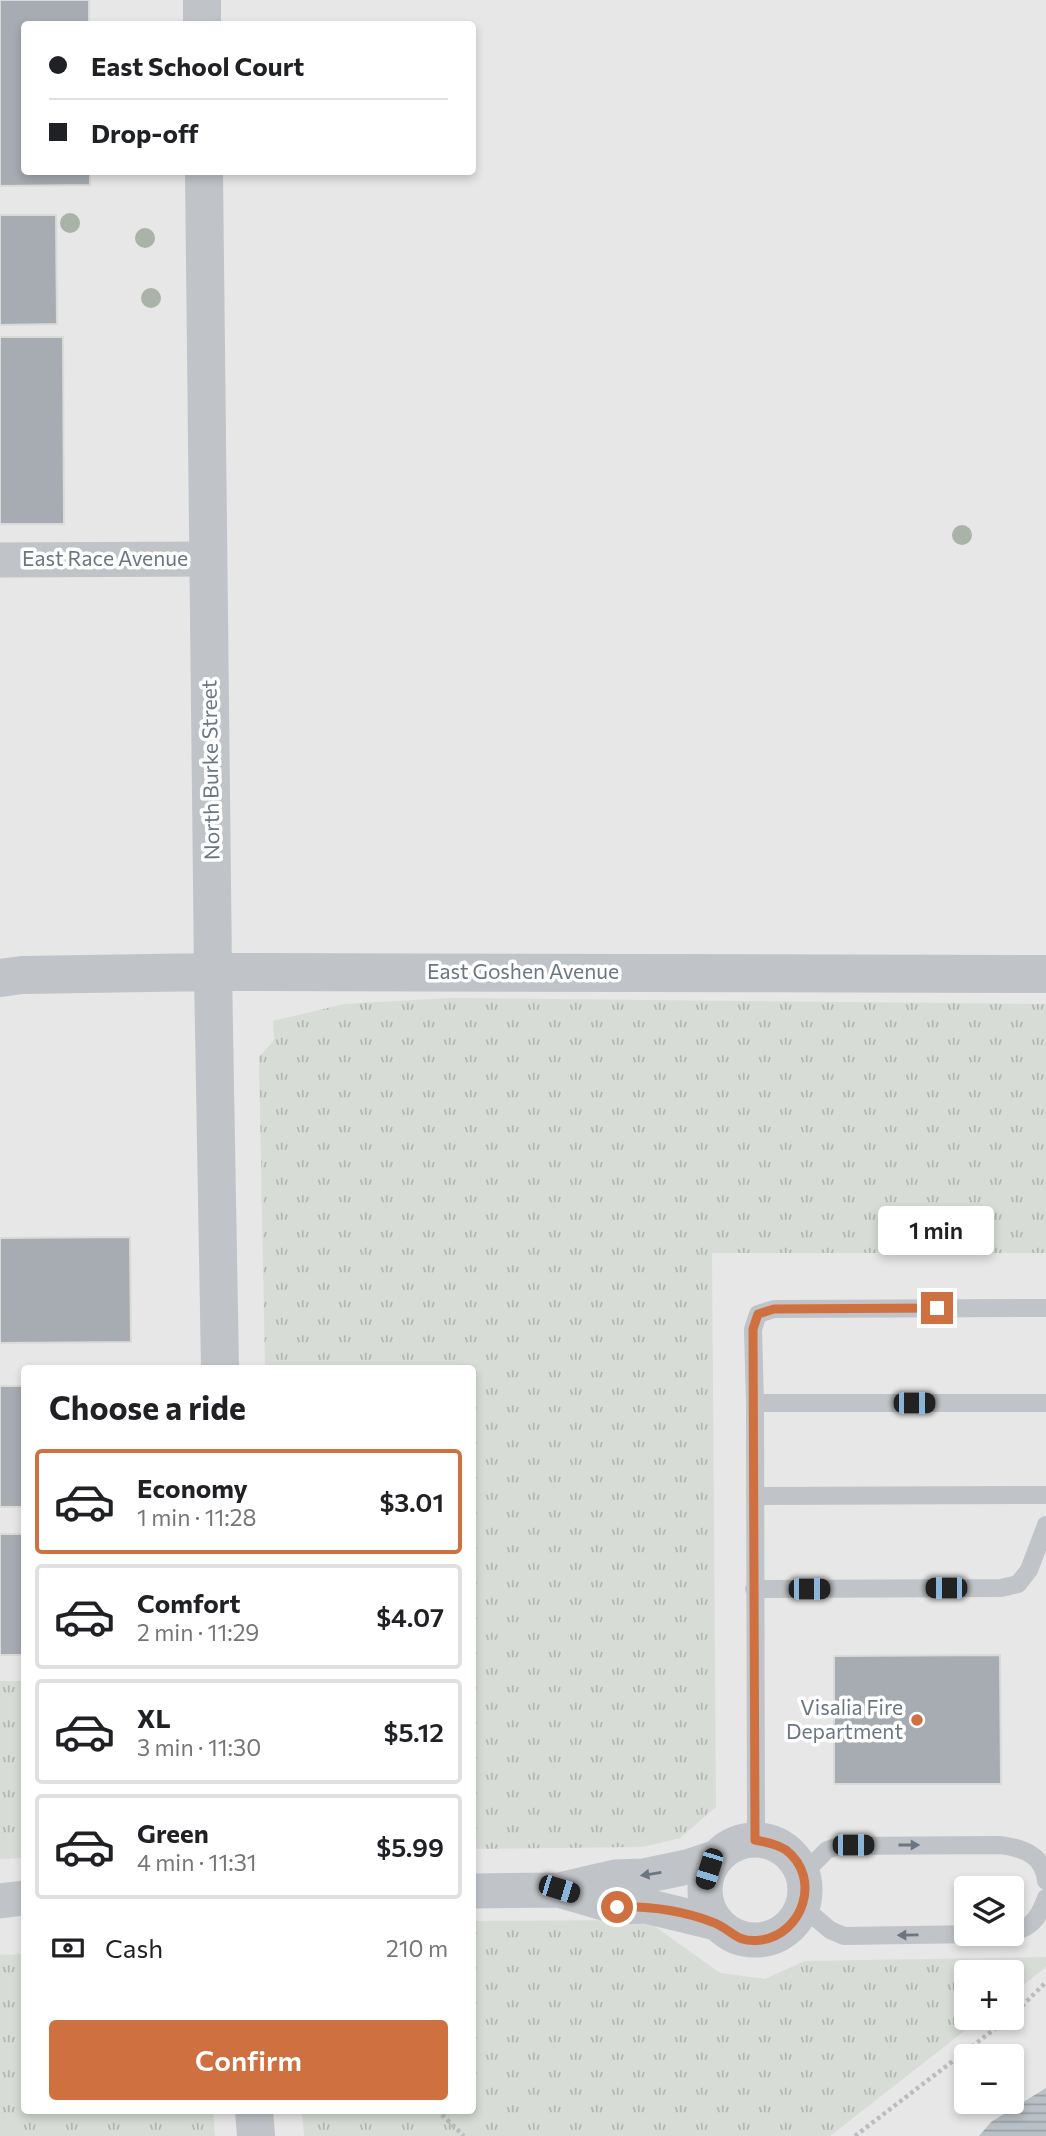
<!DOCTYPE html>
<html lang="en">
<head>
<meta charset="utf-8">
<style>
  body { margin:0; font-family:Commissioner,sans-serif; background:#f2f2f2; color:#202124; height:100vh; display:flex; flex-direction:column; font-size:26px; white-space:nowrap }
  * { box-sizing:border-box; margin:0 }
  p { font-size:23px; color:#757577 }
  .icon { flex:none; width:38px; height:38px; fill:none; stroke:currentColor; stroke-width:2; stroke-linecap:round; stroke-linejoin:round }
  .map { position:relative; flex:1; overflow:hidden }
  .panel { position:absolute; left:21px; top:1365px; width:455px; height:749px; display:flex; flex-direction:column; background:#fff; border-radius:7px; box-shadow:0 4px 10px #0003 }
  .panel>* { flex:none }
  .top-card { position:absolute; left:21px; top:21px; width:455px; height:154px; border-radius:7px; box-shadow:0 4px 10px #0003; display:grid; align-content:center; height:154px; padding:0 28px; background:#fff }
  .fabs { position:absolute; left:954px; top:1876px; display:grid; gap:14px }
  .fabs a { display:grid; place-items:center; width:70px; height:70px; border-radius:7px; background:#fff; box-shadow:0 4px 10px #0003; font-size:35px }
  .end { position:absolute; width:32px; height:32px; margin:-16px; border:9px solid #ce7040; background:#fff; box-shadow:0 0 0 4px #fff }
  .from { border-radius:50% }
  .bubble { position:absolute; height:49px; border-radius:7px; background:#fff; box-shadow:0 4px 10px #0003; font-size:23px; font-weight:600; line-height:49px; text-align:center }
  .car { position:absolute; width:21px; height:42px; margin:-21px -10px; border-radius:9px; box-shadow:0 0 5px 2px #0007; background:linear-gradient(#222 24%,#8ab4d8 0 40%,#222 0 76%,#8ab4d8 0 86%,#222 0) }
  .top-card b { display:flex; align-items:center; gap:24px; height:66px; font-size:26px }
  .top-card b+b { border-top:2px solid #e0e0e0 }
  .top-card i { width:18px; height:18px; background:#202124 }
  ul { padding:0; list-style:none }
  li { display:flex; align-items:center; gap:21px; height:105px; margin:0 14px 10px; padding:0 14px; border:4px solid #e0e0e0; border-radius:7px }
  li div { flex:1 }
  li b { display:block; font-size:26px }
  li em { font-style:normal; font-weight:600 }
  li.current { border-color:#ce7040 }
  li>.icon { width:63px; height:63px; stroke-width:1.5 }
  h2 { padding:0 28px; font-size:32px; line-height:84px }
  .pay { display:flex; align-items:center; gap:18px; height:77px; padding:0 28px; font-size:26px }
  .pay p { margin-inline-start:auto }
  .cta { display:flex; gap:14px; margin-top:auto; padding:14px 28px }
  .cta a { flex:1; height:80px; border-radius:7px; background:#ce7040; color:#fff; font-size:28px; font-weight:600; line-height:80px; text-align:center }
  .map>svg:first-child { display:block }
</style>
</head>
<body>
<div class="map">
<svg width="1046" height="2136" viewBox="0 0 1046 2136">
  <defs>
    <pattern id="grass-tufts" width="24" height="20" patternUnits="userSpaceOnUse" patternTransform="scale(1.75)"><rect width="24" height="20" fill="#d7dcd6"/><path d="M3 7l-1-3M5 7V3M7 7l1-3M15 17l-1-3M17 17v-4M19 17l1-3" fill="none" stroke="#b2b7b3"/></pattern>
    <pattern id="water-rules" width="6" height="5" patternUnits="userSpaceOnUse" patternTransform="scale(1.75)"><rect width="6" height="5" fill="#b9c1c6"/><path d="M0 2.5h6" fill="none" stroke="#9aa1a6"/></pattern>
  </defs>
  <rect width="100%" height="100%" fill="#f8f8f6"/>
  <path fill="#e6e7e6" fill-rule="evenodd" d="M0,0H1046V2136H0ZM24,24H472V172H24ZM24,1368H472V2110H24ZM966,1888H1012V1934H966ZM966,1972H1012V2018H966ZM966,2056H1012V2102H966Z"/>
  <path fill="url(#grass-tufts)" d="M450,998L1046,1004V1253H712L716,1807L680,1838L642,1847L473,1849L472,1368H265L259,1057L274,1040L273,1021L344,1004Z
    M0,1681H24V1858L0,1859Z
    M646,1920L720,1973L765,1979L805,1961L1046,1957V1967L1012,1994V1972H966V2018H981L830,2136H304L302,2111L472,2110L473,1921Z
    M24,1954V2110L213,2111L215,2136H0V1955Z"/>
  <path fill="url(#water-rules)" d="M1046,2088V2136H979L991,2122Z"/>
  <path fill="#a6acb2" stroke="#dadad8" stroke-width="2" d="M0,0H89V24H24V172H90V185L0,186Z
    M0,215H56L57,324L0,325Z
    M0,337H63L64,524H0Z
    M130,1237L131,1342L0,1343V1238Z
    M0,1386H24V1507H0Z
    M0,1534H24V1655H0Z
    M1000,1655L1001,1784H834V1656Z"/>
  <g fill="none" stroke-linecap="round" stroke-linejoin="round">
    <path stroke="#babcbf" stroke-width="4.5" stroke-dasharray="3.5 3.5" stroke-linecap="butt" d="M1012,2016L1046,1982
      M437,2110L464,2136
      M855,2136L1009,2018"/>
    <path stroke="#c0c3c7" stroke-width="18" d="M755,1403L753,1329L758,1314L774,1309L1046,1308
      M755,1496L1046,1495
      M754,1589L1001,1588L1018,1584L1029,1570L1046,1525
      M756,1840L755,1403H1046
      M803,1874L827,1850L839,1846L1000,1845C1023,1848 1044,1855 1046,1881
      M803,1907L830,1930L844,1936L977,1934
      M1012,1932C1032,1928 1039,1917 1046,1898"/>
    <path stroke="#c0c3c7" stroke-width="35" d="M0,560L209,559
      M705 1890a50 50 0 1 1 100 0a50 50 0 1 1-100 0Z
      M472,1891L559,1890L615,1877L644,1876L687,1867L717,1857
      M562,1891L617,1907L646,1906L716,1923
      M0,1901L24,1898"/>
    <path stroke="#c0c3c7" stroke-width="38" d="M202,0V24
      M204,172L213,972L220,1368
      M0,978L22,975L213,972L1046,974
      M254,2110L256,2136"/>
  </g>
  <g fill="#aab3a8">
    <circle cx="70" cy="223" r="10"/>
    <circle cx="145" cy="238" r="10"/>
    <circle cx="151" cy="298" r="10"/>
    <circle cx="962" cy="535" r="10"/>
  </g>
  <defs><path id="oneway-solid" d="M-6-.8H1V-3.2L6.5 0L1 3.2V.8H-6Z" transform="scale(1.75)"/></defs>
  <g fill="#6b7683">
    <use href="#oneway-solid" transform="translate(909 1845)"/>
    <use href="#oneway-solid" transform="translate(651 1874) rotate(171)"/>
    <use href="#oneway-solid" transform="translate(908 1935) rotate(179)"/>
  </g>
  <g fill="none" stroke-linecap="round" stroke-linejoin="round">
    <path stroke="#ce7040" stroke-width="9" d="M617,1907C650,1906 680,1910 712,1922C731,1928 735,1944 761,1940C803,1934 822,1878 786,1850C777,1844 766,1842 755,1840L753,1329L758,1314L774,1309L937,1308"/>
  </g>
  <circle fill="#ce7040" stroke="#fff" stroke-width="2.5" cx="917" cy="1720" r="7"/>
  <g text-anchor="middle" stroke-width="7" stroke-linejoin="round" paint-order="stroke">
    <g font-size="21" fill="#6b7683" stroke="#fff">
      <text x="105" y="566">East Race Avenue</text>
      <text transform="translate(211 770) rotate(-91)" y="7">North Burke Street</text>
      <text x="523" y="979">East Goshen Avenue</text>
    </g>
    <g font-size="21" fill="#6b7683" stroke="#fff" text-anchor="end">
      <text x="903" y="1715">Visalia Fire<tspan x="903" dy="24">Department</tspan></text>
    </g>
  </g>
</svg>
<div class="fabs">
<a><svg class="icon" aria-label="layers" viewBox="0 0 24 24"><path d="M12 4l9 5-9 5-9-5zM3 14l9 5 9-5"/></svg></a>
<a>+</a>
<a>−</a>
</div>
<i class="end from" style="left:617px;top:1907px"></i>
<i class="end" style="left:937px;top:1308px"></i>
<div class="bubble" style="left:878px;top:1206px;width:116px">1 min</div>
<i class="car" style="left:914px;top:1403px;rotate:90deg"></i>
<i class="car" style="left:946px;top:1588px;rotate:270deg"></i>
<i class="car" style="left:809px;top:1589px;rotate:90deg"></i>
<i class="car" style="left:853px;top:1845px;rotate:90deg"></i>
<i class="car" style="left:709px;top:1869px;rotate:197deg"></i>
<i class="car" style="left:559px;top:1889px;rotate:107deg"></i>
<div class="top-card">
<b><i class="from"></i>East School Court</b>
<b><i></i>Drop-off</b>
</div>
<section class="panel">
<h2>Choose a ride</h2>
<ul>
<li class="current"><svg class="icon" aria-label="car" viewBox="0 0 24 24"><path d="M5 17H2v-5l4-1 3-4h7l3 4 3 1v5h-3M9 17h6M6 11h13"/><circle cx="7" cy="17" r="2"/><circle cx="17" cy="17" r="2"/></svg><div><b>Economy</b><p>1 min · 11:28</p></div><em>$3.01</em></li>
<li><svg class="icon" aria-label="car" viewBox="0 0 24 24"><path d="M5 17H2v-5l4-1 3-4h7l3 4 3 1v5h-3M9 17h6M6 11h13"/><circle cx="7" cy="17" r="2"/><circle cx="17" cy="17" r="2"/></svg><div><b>Comfort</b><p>2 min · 11:29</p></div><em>$4.07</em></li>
<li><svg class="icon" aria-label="car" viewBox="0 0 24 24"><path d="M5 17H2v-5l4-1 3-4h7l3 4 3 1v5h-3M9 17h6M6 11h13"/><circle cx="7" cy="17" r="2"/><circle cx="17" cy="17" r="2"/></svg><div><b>XL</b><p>3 min · 11:30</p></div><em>$5.12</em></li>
<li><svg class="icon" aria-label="car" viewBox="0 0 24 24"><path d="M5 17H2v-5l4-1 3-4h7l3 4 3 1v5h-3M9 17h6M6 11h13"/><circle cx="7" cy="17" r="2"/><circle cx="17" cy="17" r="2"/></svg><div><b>Green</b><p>4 min · 11:31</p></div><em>$5.99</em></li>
</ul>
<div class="pay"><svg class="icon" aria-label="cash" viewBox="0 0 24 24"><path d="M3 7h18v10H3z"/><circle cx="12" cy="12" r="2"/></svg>Cash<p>210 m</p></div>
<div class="cta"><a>Confirm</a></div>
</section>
</div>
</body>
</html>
